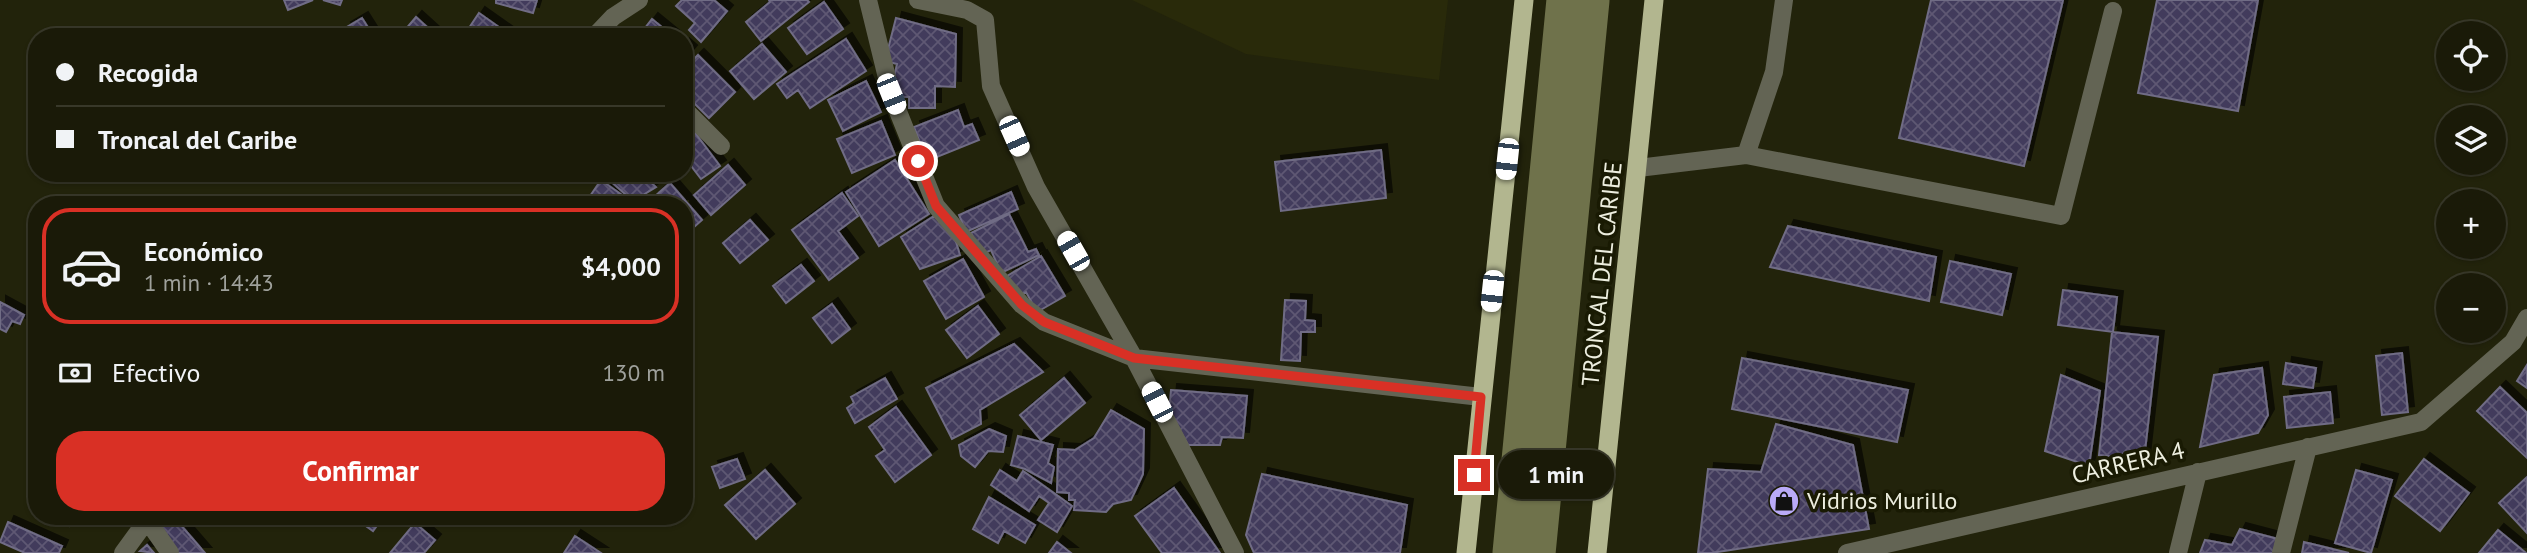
<!DOCTYPE html>
<html lang="es">
<head>
<meta charset="utf-8">
<style>
  body { margin:0; font-family:"PT Sans",sans-serif; background:#232312; color:#f1f3f6; height:100vh; display:flex; flex-direction:column; font-size:26px; white-space:nowrap }
  * { box-sizing:border-box; margin:0 }
  p { font-size:23px; color:#9fa19c }
  .icon { flex:none; width:38px; height:38px; fill:none; stroke:currentColor; stroke-width:2; stroke-linecap:round; stroke-linejoin:round }
  .map { position:relative; flex:1; overflow:hidden }
  .drawer { position:absolute; left:28px; top:196px; width:665px; height:329px; display:flex; flex-direction:column; background:#1a1a08; border-radius:28px; box-shadow:0 2px 5px #0004,0 0 0 2px #383829 }
  .drawer>* { flex:none }
  .banner { position:absolute; left:28px; top:28px; width:665px; height:154px; border-radius:28px; box-shadow:0 2px 5px #0004,0 0 0 2px #383829; display:grid; align-content:center; height:154px; padding:0 28px; background:#1a1a08 }
  .tools { position:absolute; left:2436px; top:21px; display:grid; gap:14px }
  .tools a { display:grid; place-items:center; width:70px; height:70px; border-radius:50%; background:#1a1a08; box-shadow:0 2px 5px #0004,0 0 0 2px #383829; font-size:35px }
  .end { position:absolute; width:32px; height:32px; margin:-16px; border:9px solid #d93025; background:#fff; box-shadow:0 0 0 4px #fff }
  .from { border-radius:50% }
  .bubble { position:absolute; height:49px; border-radius:24px; background:#1a1a08; box-shadow:0 2px 5px #0004,0 0 0 2px #383829; font-size:23px; font-weight:700; line-height:49px; text-align:center }
  .car { position:absolute; width:21px; height:42px; margin:-21px -10px; border-radius:9px; box-shadow:0 0 5px 2px #0007; background:linear-gradient(#fff 24%,#345 0 40%,#fff 0 76%,#345 0 86%,#fff 0) }
  .banner b { display:flex; align-items:center; gap:24px; height:66px; font-size:26px }
  .banner b+b { border-top:2px solid #383829 }
  .banner i { width:18px; height:18px; background:#f1f3f6 }
  ul { padding:12px 0 0; list-style:none }
  li { display:flex; align-items:center; gap:21px; height:116px; margin:0 14px 10px; padding:0 14px; border:4px solid transparent; border-radius:28px }
  li div { flex:1 }
  li b { display:block; font-size:26px }
  li em { font-style:normal; font-weight:700 }
  li.current { border-color:#d93025 }
  li>.icon { width:63px; height:63px; stroke-width:1.5 }
  .pay { display:flex; align-items:center; gap:18px; height:77px; padding:0 28px; font-size:26px }
  .pay p { margin-inline-start:auto }
  .button { display:flex; gap:14px; margin-top:auto; padding:14px 28px }
  .button a { flex:1; height:80px; border-radius:28px; background:#d93025; color:#fff; font-size:28px; font-weight:700; line-height:80px; text-align:center }
  .map>svg:first-child { display:block }
</style>
</head>
<body>
<div class="map">
<svg width="2527" height="553" viewBox="0 0 2527 553">
  <defs>
    <pattern id="building-cross-hatch" width="8" height="8" patternUnits="userSpaceOnUse" patternTransform="scale(1.75)"><rect width="8" height="8" fill="#423b5c"/><path d="M0 0l8 8M0 8l8-8" fill="none" stroke="#5e5873"/></pattern>
    <filter id="shadow"><feDropShadow dx="6" dy="-6" stdDeviation="0" flood-color="#0009"/></filter>
  </defs>
  <rect width="100%" height="100%" fill="#22230b"/>
  <path fill="#292a0a" d="M1132,0H1448L1439,80L1246,54Z"/>
  <g fill="none" stroke-linecap="round" stroke-linejoin="round">
    <path stroke="#6f724b" stroke-width="63" d="M1524,553L1578,0"/>
  </g>
  <path fill="url(#building-cross-hatch)" stroke="#706c85" stroke-width="2" filter="url(#shadow)" d="M284,0H313L288,10Z
    M323,0H342L340,5Z
    M496,0H537L533,13L496,3Z
    M682,0H714L727,11L701,42L689,30L695,23L676,6Z
    M769,0H807L809,2L761,41L746,22L770,2Z
    M1931,0H2063L2024,166L1899,138Z
    M2157,0H2258L2238,111L2138,93Z
    M824,2L843,29L807,54L788,28Z
    M479,13L513,37H463Z
    M416,17L438,37H399Z
    M362,18L374,37H351L345,28Z
    M896,18L956,34L955,87L935,86V108H909V97H898L893,82L897,64L885,61Z
    M652,19L674,37H638Z
    M846,39L866,71L810,108L798,90L787,98L777,84Z
    M762,44L786,72L754,99L730,71Z
    M684,45L691,51L684,59Z
    M698,55L735,92L709,118L684,93V69Z
    M866,81L881,112L843,131L828,100Z
    M958,110L964,127L972,124L979,140L927,161L914,127Z
    M684,118L720,166L701,179L692,167L689,155L684,149Z
    M881,121L895,155L852,173L837,139Z
    M1381,150L1386,198L1281,211L1275,162Z
    M895,160L929,214L879,246L846,192Z
    M728,165L745,185L711,215L694,195Z
    M587,173H603L599,180Z
    M613,173H640L656,187L633,201L608,179Z
    M601,180L629,200L626,205H584Z
    M670,183L702,220L685,235L684,205H658L653,198Z
    M1011,192L1018,209L966,232L959,215Z
    M842,193L858,216L838,231L858,258L829,280L792,230Z
    M1009,214L1028,252L1036,249L1039,255L1001,273L991,250L981,255L971,233Z
    M934,216L954,235L960,255L920,269L901,237Z
    M750,220L768,240L740,263L723,243Z
    M1788,226L1936,257L1929,301L1770,267Z
    M1041,256L1065,296L1037,312L1026,292L1019,296L1007,276Z
    M963,259L984,297L946,319L924,281Z
    M1950,261L2011,274L2002,315L1941,302Z
    M801,265L814,281L786,303L773,286Z
    M2063,290L2117,297L2113,332L2058,325Z
    M1285,300L1306,301L1305,320L1315,321V332H1301L1300,361L1281,360Z
    M0,302L24,315L20,324L12,321L6,332L0,329Z
    M832,304L850,329L832,343L813,318Z
    M978,306L999,334L967,358L946,330Z
    M2112,332L2158,337L2144,460L2099,455Z
    M1014,344L1043,372L980,410L981,424L952,439L926,388Z
    M2402,353L2408,412L2382,415L2376,356Z
    M1742,358L1908,390L1897,442L1732,409Z
    M2286,363L2316,368L2313,388L2283,384Z
    M2527,365V388L2517,381Z
    M2262,368L2268,415L2258,433L2200,447L2214,375Z
    M2061,375L2100,391L2089,466L2045,451Z
    M885,378L897,399L855,423L847,408L854,403L851,397Z
    M1064,378L1085,403L1041,440L1020,415Z
    M2500,387L2527,413V458L2477,411Z
    M1171,390L1247,396L1243,438L1222,437L1220,445H1188L1169,411Z
    M2330,392L2333,423L2287,428L2284,397Z
    M896,407L931,455L895,482L876,456L885,450L869,427Z
    M1111,410L1144,429L1143,474L1131,500L1113,504L1106,512L1074,510L1075,500H1069V493L1057,492L1058,449L1075,450L1094,438Z
    M1776,424L1853,445L1869,529L1711,553H1698L1708,469L1761,472Z
    M989,429L1006,436L1003,452L988,451L975,467L961,456L959,445Z
    M1018,436L1053,445L1048,463L1054,467L1051,483L1025,469L1011,465Z
    M737,459L745,479L720,488L712,467Z
    M2424,459L2469,493L2440,531L2395,496Z
    M765,470L795,504L756,539L725,505Z
    M1000,470L1017,481L1023,471L1072,506L1057,532L1038,520L1049,503L1039,496L1029,511L991,485Z
    M2356,470L2392,480L2371,553L2335,543Z
    M1262,474L1407,505L1400,553H1254L1246,535Z
    M2527,477V533L2499,503Z
    M1174,488L1220,553H1162L1135,516Z
    M989,497L1035,525L1025,543L1004,531L998,543L973,529Z
    M46,516H73L69,526Z
    M173,516L205,553H176L157,531Z
    M331,516H351L345,523Z
    M358,516H384L373,531L356,519Z
    M573,516H591L586,525Z
    M8,522L62,546L59,553H25L0,542Z
    M415,523L435,540L424,553H390Z
    M2240,529L2278,539L2274,553H2200L2205,540L2232,545Z
    M2498,530L2526,553H2479Z
    M575,536L601,553H564Z
    M1057,542L1071,553H1049Z
    M2304,542L2349,553H2302Z
    M147,545L154,553L140,551Z"/>
  <g fill="none" stroke-linecap="round" stroke-linejoin="round">
    <path stroke="#636454" stroke-width="18" d="M1746,155L2061,216L2113,11
      M1638,168L1746,155L1774,72L1784,0"/>
    <path stroke="#636454" stroke-width="18" d="M868,0L891,94L936,206L1022,305L1044,322L1134,358L1481,397
      M918,0L967,10L985,20L991,86L1036,187L1134,358L1235,553
      M594,37L613,17L639,0
      M684,109L721,146
      M123,553L147,520L170,553
      M1847,553L2421,422L2513,342L2527,318
      M2178,553L2198,472
      M2281,553L2308,447"/>
    <path stroke="#b2b68f" stroke-width="19" d="M1466,553L1524,0
      M1597,553L1654,0"/>
  </g>
  <g fill="none" stroke-linecap="round" stroke-linejoin="round">
    <path stroke="#d93025" stroke-width="9" d="M918,161L936,206L1022,305L1044,322L1134,358L1481,397L1474,475"/>
  </g>
  <defs>
    <g id="shop-disc" transform="scale(1.575)"><circle r="9.5" fill="#b9aaf7" stroke="#191a03"/><path d="M-5-2.5h2.3a2.7 3.5 0 0 1 5.4 0H5L5.5 6h-11ZM-1.5-2.5h3a1.5 2.3 0 0 0-3 0Z" fill="#111"/></g>
  </defs>
  <g fill-rule="evenodd">
    <use href="#shop-disc" x="1784" y="501"/>
  </g>
  <g text-anchor="middle" stroke-width="7" stroke-linejoin="round" paint-order="stroke">
    <g font-size="24" fill="#edeedf" stroke="#191a03">
      <text transform="translate(1602 274) rotate(-84)" y="8">TRONCAL DEL CARIBE</text>
      <text transform="translate(2128 463) rotate(-13)" y="8">CARRERA 4</text>
    </g>
    <g font-size="24" fill="#edeedf" stroke="#191a03" text-anchor="start">
      <text x="1807" y="509">Vidrios Murillo</text>
    </g>
  </g>
</svg>
<div class="tools">
<a><svg class="icon" aria-label="locate" viewBox="0 0 24 24"><circle cx="12" cy="12" r="6"/><path d="M12 2v4M12 18v4M2 12h4M18 12h4"/></svg></a>
<a><svg class="icon" aria-label="layers" viewBox="0 0 24 24"><path d="M12 4l9 5-9 5-9-5zM3 14l9 5 9-5"/></svg></a>
<a>+</a>
<a>−</a>
</div>
<i class="end from" style="left:918px;top:161px"></i>
<i class="end" style="left:1474px;top:475px"></i>
<div class="bubble" style="left:1498px;top:450px;width:116px">1 min</div>
<i class="car" style="left:891px;top:94px;rotate:158deg"></i>
<i class="car" style="left:1014px;top:136px;rotate:156deg"></i>
<i class="car" style="left:1507px;top:159px;rotate:186deg"></i>
<i class="car" style="left:1073px;top:251px;rotate:330deg"></i>
<i class="car" style="left:1492px;top:291px;rotate:186deg"></i>
<i class="car" style="left:1157px;top:402px;rotate:333deg"></i>
<div class="banner">
<b><i class="from"></i>Recogida</b>
<b><i></i>Troncal del Caribe</b>
</div>
<section class="drawer">
<ul>
<li class="current"><svg class="icon" aria-label="car" viewBox="0 0 24 24"><path d="M5 17H2v-5l4-1 3-4h7l3 4 3 1v5h-3M9 17h6M6 11h13"/><circle cx="7" cy="17" r="2"/><circle cx="17" cy="17" r="2"/></svg><div><b>Económico</b><p>1 min · 14:43</p></div><em>$4,000</em></li>
</ul>
<div class="pay"><svg class="icon" aria-label="cash" viewBox="0 0 24 24"><path d="M3 7h18v10H3z"/><circle cx="12" cy="12" r="2"/></svg>Efectivo<p>130 m</p></div>
<div class="button"><a>Confirmar</a></div>
</section>
</div>
</body>
</html>
